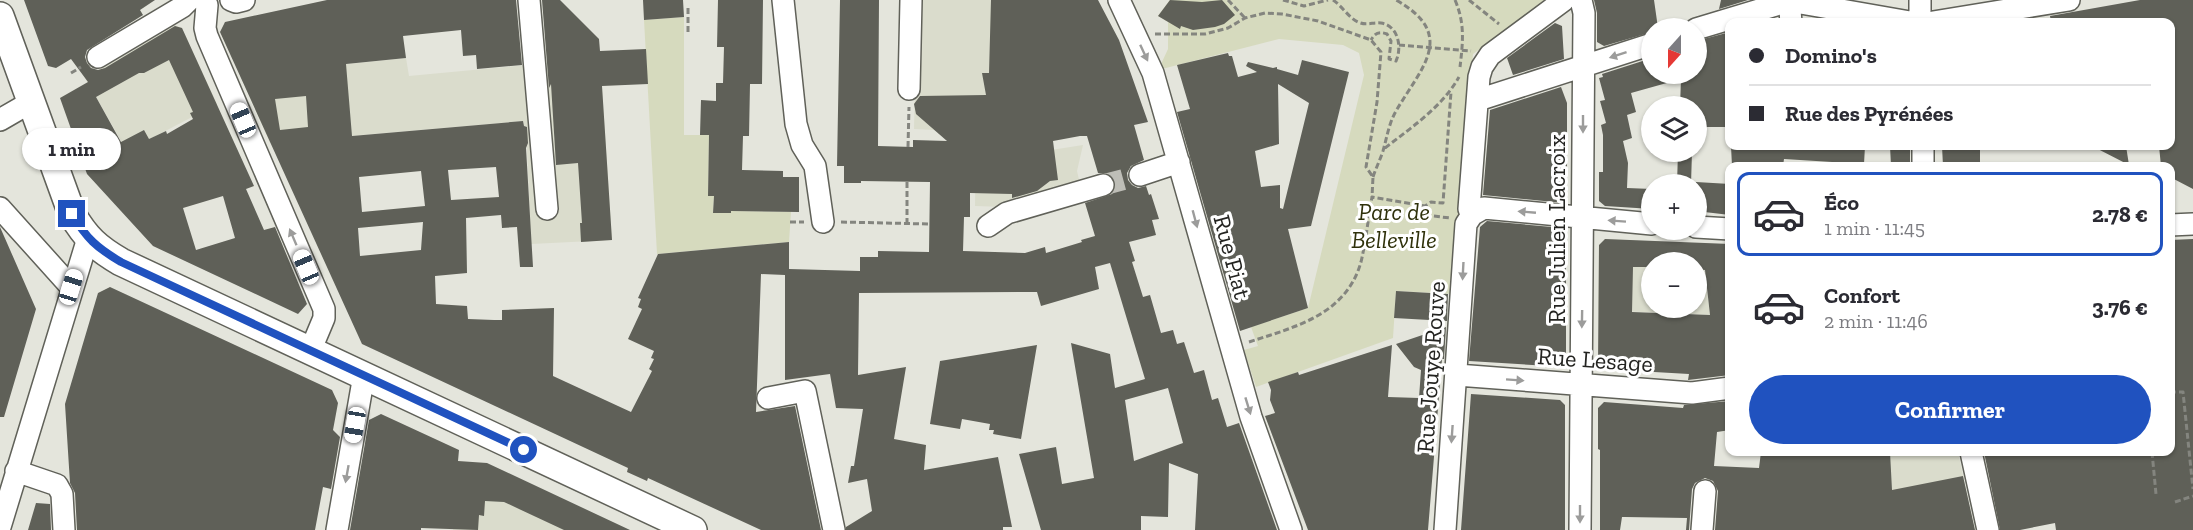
<!DOCTYPE html>
<html lang="fr">
<head>
<meta charset="utf-8">
<style>
  body { margin:0; font-family:"Zilla Slab",serif; background:#f7f7f7; color:#2b2b33; height:100vh; display:flex; flex-direction:column; font-size:22px; white-space:nowrap }
  * { box-sizing:border-box; margin:0 }
  p { font-size:20px; color:#7c7c81 }
  .icon { flex:none; width:33px; height:33px; fill:none; stroke:currentColor; stroke-width:2; stroke-linecap:round; stroke-linejoin:round }
  .map { position:relative; flex:1; overflow:hidden }
  .drawer { position:absolute; left:1725px; top:162px; width:450px; height:294px; display:flex; flex-direction:column; background:#fff; border-radius:12px; box-shadow:0 2px 4px #0004 }
  .drawer>* { flex:none }
  .top-card { position:absolute; left:1725px; top:18px; width:450px; height:132px; border-radius:12px; box-shadow:0 2px 4px #0004; display:grid; align-content:center; height:132px; padding:0 24px; background:#fff }
  .needle { width:39px; rotate:201deg }
  .buttons { position:absolute; left:1641px; top:18px; display:grid; gap:12px }
  .buttons a { display:grid; place-items:center; width:66px; height:66px; border-radius:50%; background:#fff; box-shadow:0 2px 4px #0004; font-size:30px }
  .end { position:absolute; width:27px; height:27px; margin:-14px; border:8px solid #2052bf; background:#fff; box-shadow:0 0 0 3px #fff }
  .from { border-radius:50% }
  .bubble { position:absolute; height:42px; border-radius:21px; background:#fff; box-shadow:0 2px 4px #0004; font-size:20px; font-weight:800; line-height:42px; text-align:center }
  .car { position:absolute; width:18px; height:36px; margin:-18px -9px; border-radius:8px; box-shadow:0 0 4px 2px #0007; background:linear-gradient(#fff 24%,#345 0 40%,#fff 0 76%,#345 0 86%,#fff 0) }
  .top-card b { display:flex; align-items:center; gap:21px; height:57px; font-size:22px }
  .top-card b+b { border-top:2px solid #e1e1e2 }
  .top-card i { width:15px; height:15px; background:#2b2b33 }
  ul { padding:10px 0 0; list-style:none }
  li { display:flex; align-items:center; gap:18px; height:84px; margin:0 12px 9px; padding:0 12px; border:3px solid transparent; border-radius:12px }
  li div { flex:1 }
  li b { display:block; font-size:22px }
  li em { font-style:normal; font-weight:800 }
  li.selected { border-color:#2052bf }
  li>.icon { width:54px; height:54px; stroke-width:1.5 }
  .primary-button { display:flex; gap:12px; margin-top:auto; padding:12px 24px }
  .primary-button a { flex:1; height:69px; border-radius:36px; background:#2052bf; color:#fff; font-size:24px; font-weight:800; line-height:69px; text-align:center }
  .map>svg:first-child { display:block }
</style>
</head>
<body>
<div class="map">
<svg width="2193" height="530" viewBox="0 0 2193 530">
  <rect width="100%" height="100%" fill="#e4e5dc"/>
  <path fill="#dadccc" fill-rule="evenodd" d="M917,0H1034L1032,153L1083,145L1077,171L1080,184L1004,207L975,206L976,132L914,129Z
    M174,25L182,28L217,104L127,151L85,78Z
    M406,58L409,76L600,58L612,240L531,244L526,127L524,126L523,121L270,143L240,75Z
    M1605,239L1701,244L1710,315L1598,310L1599,245ZM1652,262H1696V308H1652Z
    M1880,452H1958L1970,509L1885,530Z
    M458,462L625,530H453Z"/>
  <path fill="#d6dabe" d="M1170,0H1547L1473,54L1453,294L1396,291L1393,338L1256,387L1244,350L1258,346L1251,327L1308,308L1364,75L1359,53L1343,45L1279,39L1162,69V62L1168,49V22L1158,16Z
    M684,17V135H709L708,196H714L713,213H731V211L791,212L789,242L657,254L644,20Z"/>
  <path fill="#5f6058" fill-rule="evenodd" d="M24,0H155L140,10L143,15L87,50L85,57L87,63L91,68L98,70L105,68L175,26L182,28L254,186L246,189L264,230L275,227L307,304L298,314L153,246L87,174L60,98L88,82L71,59L56,68L48,66ZM169,60L193,112L190,113L193,119L167,134L166,131L149,139L144,130L121,142L96,97L139,73H144ZM223,196L235,238L196,250L183,208Z
    M327,0H516L522,65L477,69L476,55L463,56L461,30L403,36L406,58L346,64L352,136L523,121L524,126L527,127L528,143L526,148L533,267H520L517,227L502,228L501,215L466,218L467,273L435,276L436,304L467,306L468,319L494,320H502V310L554,308L553,376L631,412L652,371L649,369L654,359L651,358L654,351L628,339L642,309L638,307L641,299L638,298L658,254L789,242V269L860,271V257H878V251L929,252L930,182L861,181V183H844V166H837L840,0H879L878,146L913,147V140L947,141L916,114L914,104L920,96L986,95L982,73H989L991,0H1098L1119,40L1148,122L1134,125L1144,160L1131,166L1127,173L1128,180L1132,185L1138,188L1146,186L1149,195L1151,194L1159,219L1152,220L1156,235L1129,242L1135,261L1132,262L1143,297L1150,295L1161,333L1173,330L1177,344L1184,342L1194,373L1204,370L1212,400L1218,398L1227,427L1239,423L1277,530H1195L1198,474L1169,463L1168,517L1141,516V530H1041L1019,454L1056,447L1062,484L1094,478L1071,343L1110,354L1115,388L1145,379L1110,263L1095,267L1099,289L1041,306L1037,292L859,293L858,375L906,367L894,439L926,445L924,470L998,457L1012,527H1003V530H846V527L872,511L867,479L848,483L851,466H854L863,409L836,408L830,374L785,380V275L761,274L756,412L795,406L821,530H761L648,478L647,481L627,472L628,468L362,344L220,32L225,22ZM306,96L308,127L280,130L275,99ZM1080,136H1087L1098,173H1107L1112,176L1115,182V189L1112,194L1085,203L1095,236L1081,240L1082,242L1046,253L1045,247L1025,253L963,251L964,217H970V193L1012,194V198L1037,191L1050,181L1058,180L1053,141ZM496,167L499,197L451,200L448,170ZM421,171L425,206L362,212L359,177ZM423,222L421,250L360,256L358,228ZM1168,388L1183,443L1134,461L1125,400Z
    M542,0H560L599,39L600,51L646,49L648,84L602,86L612,240L581,242L580,223H582L578,163L556,165L551,84L549,88Z
    M643,0H683L684,17L644,20Z
    M718,0H763L762,84H750L749,136H743L742,170L783,171V177H799V212L731,211V213H713L714,196H708L709,135H700L701,100L716,101V83H723L724,47H717Z
    M1170,0L1202,2L1222,0L1235,15L1224,24L1215,27L1193,30L1181,26L1180,29L1158,16Z
    M1594,0H1654L1658,28H1652V32L1604,46L1597,42V13Z
    M1721,0H1748L1719,9Z
    M2140,0H2193V189L2170,177V166H2161L2159,146H2170V22H2051L2050,16Z
    M1555,23L1562,26L1564,59L1513,75L1507,58Z
    M1730,32V127H1696V106H1680L1681,79L1631,93L1636,112L1627,115L1632,138L1623,141L1628,163L1627,188L1652,189V209L1605,206L1599,201V172H1603V135L1601,125L1606,123L1600,101L1605,100L1599,78L1603,77L1602,74L1652,58V74H1696V41Z
    M1228,53L1229,56H1232L1238,77L1257,72L1246,66L1248,62L1273,68L1277,67V69L1298,75L1302,60L1349,72L1311,226L1288,229L1308,308L1240,331L1177,112L1190,109L1177,65ZM1278,84L1309,103L1283,209L1280,208V185L1261,187L1255,151L1279,144Z
    M1561,87L1567,103V200L1564,203L1483,195L1490,110Z
    M1731,146H1865L1864,164L1784,159L1783,166H1732Z
    M1890,146H1910V166H1891Z
    M1942,146H1980V166H1943Z
    M2092,146H2126L2129,165Z
    M1678,152H1692L1691,184H1677Z
    M1696,182L1730,184V215L1696,211Z
    M1487,221L1563,228L1566,232V367L1469,361L1480,227Z
    M0,227L36,309L4,417H0Z
    M1605,239L1730,244V314L1727,350H1730V375L1688,380L1689,374L1602,369L1598,365L1599,245ZM1652,262H1696V269L1705,270L1710,315L1632,312L1633,267H1652Z
    M2193,239V530H2056L2055,523L2020,530H2000L1984,452H2170V398H2174L2170,373V307H2173L2170,287V240Z
    M110,287L332,390L338,403L333,430L340,437L331,489L323,487L315,530H77L75,493L70,483L65,404L98,293Z
    M1396,291L1448,294L1447,321L1394,318Z
    M1446,327L1444,359H1442L1428,530H1308L1265,416L1275,413L1270,400L1271,390L1268,382L1298,372L1299,375L1392,345L1388,397L1419,398L1421,370L1414,367L1396,344Z
    M1037,345L1021,439L993,434L994,430H989L990,424L962,419L960,429L930,424L940,361Z
    M1471,394L1560,400L1565,405V530H1461Z
    M1730,401V430L1717,432L1714,466L1759,468L1761,452H1890L1892,490L1963,476L1975,530H1715L1718,491L1713,481L1705,478L1695,483L1692,489L1689,530H1686L1687,518L1625,517H1622L1620,530H1600V450L1598,449V408L1604,402L1683,408L1684,405Z
    M381,414L459,450L458,461L487,463L630,530H564L504,502L485,501L484,516L479,515L478,530L421,528V530H350L369,420Z
    M36,503L50,504L51,530H28Z"/>
  <g fill="none" stroke-linecap="round" stroke-linejoin="round">
    <path stroke="#bebeb7" stroke-width="21" stroke-dasharray="21 10" stroke-linecap="butt" d="M1103,185L1140,175"/>
    <g stroke="#606159" stroke-width="24">
      <path id="minor" d="M231,0L236,2L244,0
        M529,0L547,209
        M783,0L796,124L802,145L815,166L823,222
        M1119,0L1153,73L1251,417L1291,530
        M1789,0L1791,22
        M207,5L205,28L207,36L324,309V318L311,349
        M1920,22V0
        M1933,22L2069,0
        M1696,29L1789,1L1910,22
        M98,57L182,7L189,0
        M909,89L911,0
        M1478,100L1652,44
        M0,120L31,102
        M1923,146V166
        M1140,175L1179,162
        M0,208L71,287
        M1472,215L1469,209L1479,77L1482,67L1490,55L1564,0
        M2170,225L2193,224
        M988,226L1007,213L1103,185
        M1696,227L1730,229
        M1457,375L1692,393L1730,388
        M768,398L805,391L834,530
        M1971,452L1988,530
        M16,471L57,485L62,494L64,530
        M0,527L88,238
        M337,530L364,375
        M1445,530L1466,224L1472,215L1484,208L1652,224
        M1580,530L1584,13L1581,0
        M1702,530L1705,491"/>
    </g>
    <g stroke="#606159" stroke-width="30">
      <path id="major" d="M0,16L72,214C86,238 97,248 121,262L693,530"/>
    </g>
    <path stroke="#84857f" stroke-width="3" stroke-dasharray="6 3" stroke-linecap="butt" d="M1228,0L1245,18
      M1283,0L1304,6L1328,0
      M1333,0C1342,6 1349,18 1358,22C1366,26 1373,22 1381,23C1399,26 1402,48 1396,61L1389,59L1391,41L1387,34C1379,31 1375,33 1371,40
      M1455,0C1465,23 1463,42 1460,67
      M1469,0L1499,24
      M688,8V34
      M1155,34H1205L1228,28L1245,18L1265,13L1282,14L1318,21L1371,40L1381,52L1377,102L1366,167L1373,177L1372,197
      M1399,45L1471,51
      M71,73L81,67
      M908,147L909,107
      M1385,148C1412,127 1442,107 1459,77
      M1373,177C1376,168 1380,160 1383,151C1387,137 1389,123 1396,111C1421,68 1458,35 1396,0
      M907,182V223
      M1425,206V215L1450,218
      M790,222H804
      M841,222L929,224
      M1249,342C1295,327 1346,315 1361,262C1366,241 1368,219 1372,197L1425,206L1431,202L1443,203L1451,92
      M2170,392H2183L2193,489
      M2152,452L2156,494
      M2175,502L2193,496"/>
    <use href="#minor" stroke="#fff" stroke-width="21"/>
    <use href="#major" stroke="#fff" stroke-width="27"/>
  </g>
  <defs><path id="oneway-solid" d="M-6-.8H1V-3.2L6.5 0L1 3.2V.8H-6Z" transform="scale(1.5)"/></defs>
  <g fill="#9c9c9b">
    <use href="#oneway-solid" transform="translate(1144 53) rotate(65)"/>
    <use href="#oneway-solid" transform="translate(1618 55) rotate(162)"/>
    <use href="#oneway-solid" transform="translate(1583 124) rotate(90)"/>
    <use href="#oneway-solid" transform="translate(1527 212) rotate(-175)"/>
    <use href="#oneway-solid" transform="translate(1195 219) rotate(75)"/>
    <use href="#oneway-solid" transform="translate(1617 221) rotate(-176)"/>
    <use href="#oneway-solid" transform="translate(293 237) rotate(-113)"/>
    <use href="#oneway-solid" transform="translate(1463 271) rotate(93)"/>
    <use href="#oneway-solid" transform="translate(1582 319) rotate(91)"/>
    <use href="#oneway-solid" transform="translate(1515 380) rotate(4)"/>
    <use href="#oneway-solid" transform="translate(1248 406) rotate(73)"/>
    <use href="#oneway-solid" transform="translate(1452 434) rotate(94)"/>
    <use href="#oneway-solid" transform="translate(347 474) rotate(100)"/>
    <use href="#oneway-solid" transform="translate(1580 514) rotate(90)"/>
  </g>
  <g fill="none" stroke-linecap="round" stroke-linejoin="round">
    <path stroke="#2052bf" stroke-width="8" d="M72,214C86,238 97,248 121,262L524,450"/>
  </g>
  <g text-anchor="middle" stroke-width="6" stroke-linejoin="round" paint-order="stroke">
    <g font-size="24" font-style="italic" fill="#2f310b" stroke="#fff">
      <text x="1394" y="220">Parc de<tspan x="1394" dy="28">Belleville</tspan></text>
    </g>
    <g font-size="24" fill="#242421" stroke="#fff">
      <text transform="translate(1557 229) rotate(-90)" y="8">Rue Julien Lacroix</text>
      <text transform="translate(1232 257) rotate(75)" y="8">Rue Piat</text>
      <text transform="translate(1595 360) rotate(4)" y="8">Rue Lesage</text>
      <text transform="translate(1431 367) rotate(-86)" y="8">Rue Jouye Rouve</text>
    </g>
  </g>
</svg>
<div class="buttons">
<a><svg class="needle" viewBox="-14 -14 28 28"><path d="M0-13l5 13h-10z" fill="#e53935"/><path d="M0 13l5-13h-10z" fill="#7c7c81"/></svg></a>
<a><svg class="icon" aria-label="layers" viewBox="0 0 24 24"><path d="M12 4l9 5-9 5-9-5zM3 14l9 5 9-5"/></svg></a>
<a>+</a>
<a>−</a>
</div>
<i class="end from" style="left:524px;top:450px"></i>
<i class="end" style="left:72px;top:214px"></i>
<div class="bubble" style="left:22px;top:128px;width:99px">1 min</div>
<i class="car" style="left:243px;top:120px;rotate:337deg"></i>
<i class="car" style="left:306px;top:267px;rotate:337deg"></i>
<i class="car" style="left:71px;top:287px;rotate:17deg"></i>
<i class="car" style="left:355px;top:425px;rotate:190deg"></i>
<div class="top-card">
<b><i class="from"></i>Domino's</b>
<b><i></i>Rue des Pyrénées</b>
</div>
<section class="drawer">
<ul>
<li class="selected"><svg class="icon" aria-label="car" viewBox="0 0 24 24"><path d="M5 17H2v-5l4-1 3-4h7l3 4 3 1v5h-3M9 17h6M6 11h13"/><circle cx="7" cy="17" r="2"/><circle cx="17" cy="17" r="2"/></svg><div><b>Éco</b><p>1 min · 11:45</p></div><em>2.78 €</em></li>
<li><svg class="icon" aria-label="car" viewBox="0 0 24 24"><path d="M5 17H2v-5l4-1 3-4h7l3 4 3 1v5h-3M9 17h6M6 11h13"/><circle cx="7" cy="17" r="2"/><circle cx="17" cy="17" r="2"/></svg><div><b>Confort</b><p>2 min · 11:46</p></div><em>3.76 €</em></li>
</ul>
<div class="primary-button"><a>Confirmer</a></div>
</section>
</div>
</body>
</html>
